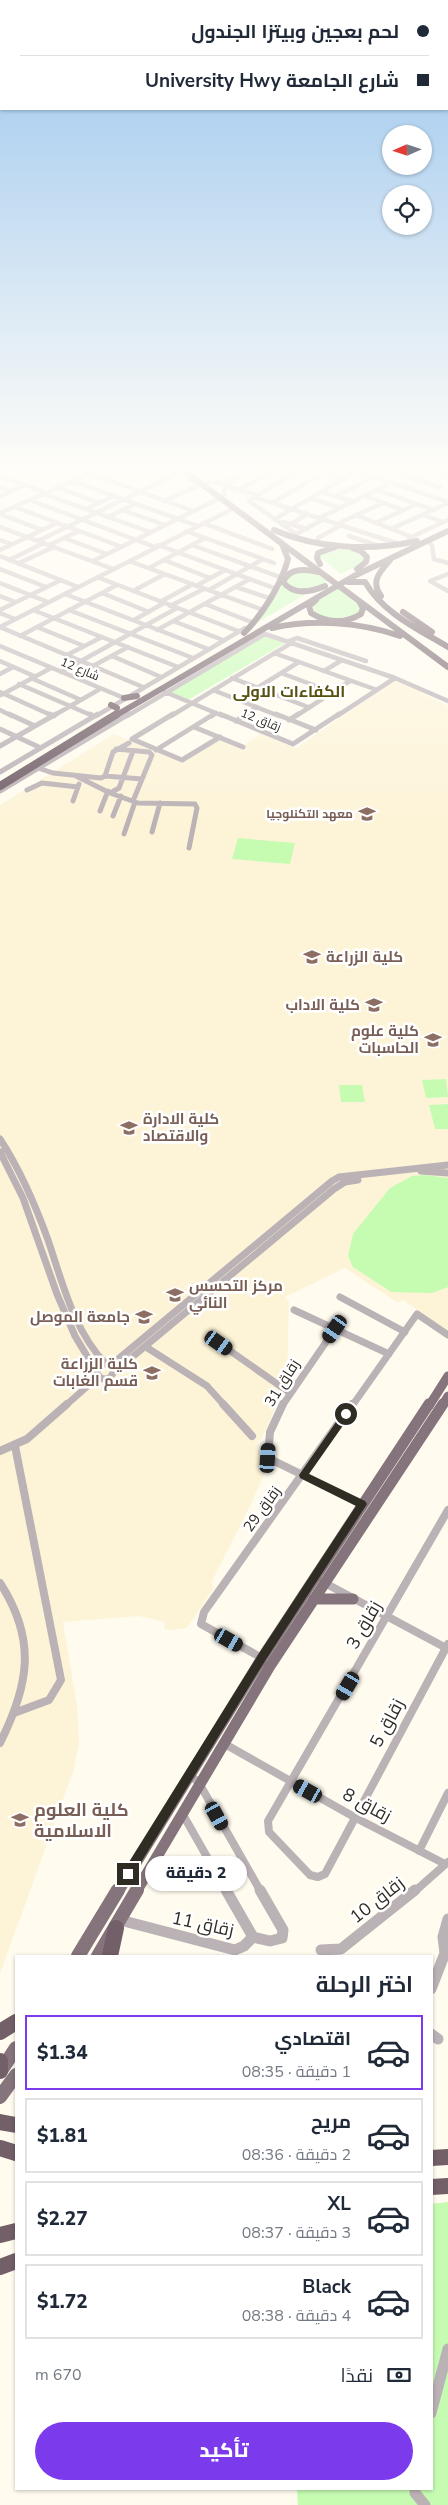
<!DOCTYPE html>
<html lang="ar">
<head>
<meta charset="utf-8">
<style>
  body { margin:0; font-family:"Nunito Sans",Cairo,sans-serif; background:#f2f2f3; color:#1f2937; direction:rtl; height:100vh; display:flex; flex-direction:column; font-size:19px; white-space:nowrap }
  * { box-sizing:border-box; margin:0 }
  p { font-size:16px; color:#747a83 }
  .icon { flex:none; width:28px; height:28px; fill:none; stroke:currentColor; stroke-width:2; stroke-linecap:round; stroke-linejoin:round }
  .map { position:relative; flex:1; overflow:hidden; direction:ltr }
  .side { position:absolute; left:15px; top:1955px; width:418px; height:535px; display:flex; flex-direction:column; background:#fff; border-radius:0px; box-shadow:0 1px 4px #0004; direction:rtl }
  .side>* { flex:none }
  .top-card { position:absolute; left:0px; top:0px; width:449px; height:110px; box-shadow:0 1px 4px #0004; direction:rtl; display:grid; align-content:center; height:110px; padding:0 20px; background:#fff }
  .needle { width:32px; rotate:267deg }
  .fabs { position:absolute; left:382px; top:125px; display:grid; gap:10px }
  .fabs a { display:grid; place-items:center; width:50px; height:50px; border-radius:50%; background:#fff; box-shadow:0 1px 4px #0004; font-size:25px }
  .end { position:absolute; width:22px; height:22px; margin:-11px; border:6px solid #2f2c24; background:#fff; box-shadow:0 0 0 2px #fff }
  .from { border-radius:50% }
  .bubble { position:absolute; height:35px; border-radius:18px; background:#fff; box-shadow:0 1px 4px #0004; font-size:16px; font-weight:800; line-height:35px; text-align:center; direction:rtl }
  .car { position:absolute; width:15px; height:30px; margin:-15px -8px; border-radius:6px; box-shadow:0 0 4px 1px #0007; background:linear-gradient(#222 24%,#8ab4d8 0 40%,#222 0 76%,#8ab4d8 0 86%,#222 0) }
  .top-card b { display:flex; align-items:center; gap:18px; height:48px; font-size:19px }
  .top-card b+b { border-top:1px solid #e0e1e3 }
  .top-card i { width:12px; height:12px; background:#1f2937 }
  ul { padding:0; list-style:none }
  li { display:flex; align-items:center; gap:15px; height:75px; margin:0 10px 8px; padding:0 10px; border:2px solid #e0e1e3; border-radius:0px }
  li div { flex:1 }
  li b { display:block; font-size:19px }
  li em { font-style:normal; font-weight:800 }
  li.current { border-color:#7c3aed }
  li>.icon { width:45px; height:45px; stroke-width:1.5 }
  h2 { padding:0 20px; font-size:22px; line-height:60px }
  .pay { display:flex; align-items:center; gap:12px; height:55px; padding:0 20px; font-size:19px }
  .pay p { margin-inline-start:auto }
  .primary-button { display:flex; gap:10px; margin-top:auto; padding:10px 20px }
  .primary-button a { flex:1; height:58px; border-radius:30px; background:#7c3aed; color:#fff; font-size:20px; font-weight:800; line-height:58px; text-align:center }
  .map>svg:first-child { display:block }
</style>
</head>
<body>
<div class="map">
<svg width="448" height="2505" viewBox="0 0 448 2505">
  <rect width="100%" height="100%" fill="#fffbef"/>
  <path fill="#fdf4d8" d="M395,681L424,691L421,693L448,706V1331L403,1300L398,1303L345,1268L285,1297L289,1302L287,1382L262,1438L258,1441L257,1450H261L268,1466L250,1506L211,1583L214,1588L187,1628L170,1630L164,1629L165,1622L139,1616L63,1622L77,1706L79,1743L74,1769L0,1974V805L114,734L182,763L221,738L243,746L261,734L296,748Z"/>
  <path fill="#c5fcb2" d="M330,548L354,549L366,558L363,563L341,574L320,557L323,551Z
    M314,571L328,581C316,589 304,590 290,587L286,581L293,573Z
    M281,582L283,585L311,591L258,622Z
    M338,588L359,604L361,607L359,613C343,618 330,621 314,612L313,604Z
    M263,635L285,643L188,700L167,692Z
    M238,838L295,843L290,864L232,859Z
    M446,1079L448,1097L426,1098L422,1080Z
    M339,1085H362L365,1102H341Z
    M448,1104V1129H435L429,1105Z
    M425,1175L448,1178V1287L432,1293L391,1292L353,1267L348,1256L353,1234L390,1188L412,1176Z
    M448,2202V2505H298L297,2489H431V2204Z"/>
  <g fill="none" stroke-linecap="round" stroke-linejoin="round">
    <path stroke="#bbb2b6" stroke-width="4.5" d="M90,473L193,511
      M182,473L196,483
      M294,473L249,501L296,534L324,519
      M328,473L344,479
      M363,473L448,502
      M399,473L440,487
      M434,473L448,478
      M0,476L42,491
      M72,481L198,526
      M208,482L225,483L244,473
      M226,486L257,495
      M0,487L11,491
      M59,488L100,503
      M239,490L269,473
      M377,490L434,510
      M321,492L354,502
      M44,494L150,532
      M224,494V488L231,483
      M0,496L25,485
      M336,496L374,477
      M365,496L403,510
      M254,497L399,544
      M310,498L340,508
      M30,500L155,547
      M164,501L200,485
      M272,503L323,473
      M15,507L122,547
      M86,509L114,496
      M122,510L165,525
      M0,513L91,473
      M0,514L42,530
      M356,515L412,537
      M423,515L443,522
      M108,517L135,504
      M319,518L391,483
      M275,519L353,473
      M283,522L307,529
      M203,523L272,549
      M375,523L417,504
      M291,524L307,514
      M337,524L383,503
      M0,527L113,569
      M391,529L448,503
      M186,531L274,563
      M349,536L379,546
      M64,538L107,554
      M318,538L341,525
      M409,538L448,520
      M0,540L11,544
      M428,540L432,546L434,559L448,563
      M38,541L178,473
      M49,545L79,531
      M158,545L274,588
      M192,545L280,577
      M0,550L57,523
      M0,556L78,587
      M9,560L44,543
      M164,560L210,578
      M93,561L220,498
      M129,561L263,610
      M19,563L54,547
      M149,568L205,538
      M0,569L46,587
      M448,574L430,581L448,591
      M97,577L238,631
      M0,583L48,602
      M196,586L225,570
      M236,587L269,598
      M209,590L263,559
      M133,591L165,574
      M102,593L149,612
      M65,594L208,649
      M0,596L15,602
      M160,602L193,584
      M205,604L254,623
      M170,606L204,589
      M0,610L61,580
      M33,610L178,667
      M69,610L193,658
      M0,613L15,619
      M134,620L164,603
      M173,621L223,640
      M0,627L234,508
      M0,627L143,687
      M37,627L84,646
      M157,630L248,580
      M265,634L395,678L448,701
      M20,636L117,585
      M289,641L297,638L366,661
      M0,646L124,698
      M274,653L377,690
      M67,655L102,637
      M112,656L161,677
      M0,661L34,676
      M93,666L128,647
      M324,671L342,660
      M61,672L177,608
      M281,673L332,692
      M0,674L13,667
      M31,678L81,700
      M232,678L308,707
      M19,684L93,716
      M257,688L299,662
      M213,690L279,716
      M0,692L53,716
      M165,692L223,716
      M1,695L51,668
      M0,710L12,716
      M53,716L100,689
      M96,716L245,628
      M127,716L265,634L262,633
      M171,716L293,642
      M212,716L216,713
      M244,716L257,707
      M296,716L350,681
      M337,716L395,678"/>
    <path stroke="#bbb2b6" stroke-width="5" d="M9,714L35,726
      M50,714L54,716
      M90,714L94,716
      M173,714L132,739L182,760L220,737
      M220,714L293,744L339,714
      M276,714L316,730
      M289,720L298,714
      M236,721L246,714
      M194,727L243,747
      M0,729L41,748
      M0,746L56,714
      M116,749L149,752L152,755L133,801
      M156,750L214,714
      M38,768L53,773L101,778L105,776L113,752L129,743
      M0,772L98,714
      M74,775L110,793L138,803L195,804L197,808L189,848
      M105,776L142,779
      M27,790L42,783L78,787
      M0,791L129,714
      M112,792L119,788L133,751
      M73,801L79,784
      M100,811L108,791
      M113,816L121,796
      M152,832L160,803
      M124,834L135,802"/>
    <path stroke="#bbb2b6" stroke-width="7" d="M0,1139C21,1171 35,1204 48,1240C62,1281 74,1332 106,1364
      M0,1152L23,1198L57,1294L75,1336L96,1371
      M421,1171L448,1173
      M340,1297L405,1332
      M294,1310L389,1354
      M219,1343L290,1393
      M146,1347L207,1386L225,1406
      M97 1371a8 8 0 1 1 16 0a8 8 0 1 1-16 0Z
      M111,1365L332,1181L339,1177L448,1165
      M113,1373L334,1189L345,1182L358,1180
      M65,1406L99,1376
      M282,1406L335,1329
      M352,1406L417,1314L448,1335"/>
    <path stroke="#bbb2b6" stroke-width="8" d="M223,1404L252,1436
      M283,1404L270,1432L268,1458L362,1504
      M0,1451L27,1439L67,1404
      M448,1510L268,1821L269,1832L310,1875L318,1877L325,1874L448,1644
      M323,1582L448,1649
      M0,1583C37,1640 29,1685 0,1743
      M262,1658L201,1624L204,1612L352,1404
      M14,1713L49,1700L61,1680L15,1446
      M223,1743L356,1818L445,1864
      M189,1774L199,1783L261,1892
      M182,1813L227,1892
      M419,1851L448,1793
      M414,1892L448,1862"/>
    <path stroke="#bbb2b6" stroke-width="11" d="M120,1920L235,1950L244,1946L253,1937L226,1890
      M253,1937L270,1941L282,1938L283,1930L260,1890
      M321,1950L341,1949L415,1890
      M431,1989L445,1953L443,1937L448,1919
      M431,2034L438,2039
      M431,2413L448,2349
      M415,2489V2493L425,2505"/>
    <path stroke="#85747c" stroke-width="9" d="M429,1406L448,1376
      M442,1406L448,1396"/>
    <path stroke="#85747c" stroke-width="11" d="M314,1599H353
      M118,1892L262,1658L429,1404
      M136,1892L270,1666L443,1404"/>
    <path stroke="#85747c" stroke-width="14" d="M78,1956L118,1890
      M98,1956L137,1890
      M2,2069L16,2048
      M0,2097L16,2075"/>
    <path stroke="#725f68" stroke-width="6" d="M187,473L448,667
      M274,530C317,549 371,551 417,541
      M352,548L361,551L367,557L366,562L357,569
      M320,564L317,558L318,553L335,547
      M319,572C306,569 289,567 283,582C294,596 311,592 325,586
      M348,582H365C383,613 418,629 448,647
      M381,596C370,581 380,572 390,560
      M316,600L309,606L311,613C327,623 345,624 361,614L363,608L359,601
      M403,612L432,632
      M272,628C313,619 360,622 400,636
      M244,633C263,614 281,585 288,559L282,544
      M124,698L137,696
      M111,705L117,708
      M115,716L354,576L448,531"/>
    <path stroke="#725f68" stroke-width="8" d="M0,786L117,714"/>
    <path stroke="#725f68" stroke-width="16" d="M110,1956L116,1928
      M0,2032L16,2022
      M0,2061V2071
      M0,2122L16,2125
      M0,2148L16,2153
      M431,2158L448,2157
      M431,2187L448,2186
      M0,2235L16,2231
      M0,2267L16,2261"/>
  </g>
  <linearGradient id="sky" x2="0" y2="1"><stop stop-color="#99c5ee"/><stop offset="0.57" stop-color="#fffdf8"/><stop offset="1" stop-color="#fffdf8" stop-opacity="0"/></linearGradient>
  <rect width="448" height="824" fill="url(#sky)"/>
  <path fill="#2f2c24" d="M346,1411L349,1412V1417L309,1474L365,1501L367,1504L265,1661L132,1877H124V1870L258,1655L356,1506L300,1478L299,1475L343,1412Z"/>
  <defs>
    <g id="university-bare" transform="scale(1.35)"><path d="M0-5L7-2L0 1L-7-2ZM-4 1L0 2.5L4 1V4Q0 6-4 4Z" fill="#8d6e63" stroke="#fff" stroke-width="2.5" paint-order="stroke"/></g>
  </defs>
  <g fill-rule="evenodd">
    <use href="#university-bare" x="367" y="814"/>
    <use href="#university-bare" x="312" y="957"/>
    <use href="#university-bare" x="374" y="1005"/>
    <use href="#university-bare" x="433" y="1040"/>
    <use href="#university-bare" x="129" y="1128"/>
    <use href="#university-bare" x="175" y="1295"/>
    <use href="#university-bare" x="144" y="1317"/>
    <use href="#university-bare" x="152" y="1373"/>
    <use href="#university-bare" x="20" y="1820"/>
  </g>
  <g text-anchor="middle" stroke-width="5" stroke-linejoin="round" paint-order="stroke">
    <g font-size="12" fill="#2f2c24" stroke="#fff">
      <text transform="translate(80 669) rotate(23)" y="4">شارع 12</text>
      <text transform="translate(261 720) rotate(22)" y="4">زقاق 12</text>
    </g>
    <g font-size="12" font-weight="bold" fill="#785e54" stroke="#fff" text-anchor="end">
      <text x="353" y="818">معهد التكنلوجيا</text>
    </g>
    <g font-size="15" font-weight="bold" fill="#785e54" stroke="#fff" text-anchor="end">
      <text x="326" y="962" text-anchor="start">كلية الزراعة</text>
      <text x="360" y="1010">كلية الاداب</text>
      <text x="419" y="1036">كلية علوم<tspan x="419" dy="17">الحاسبات</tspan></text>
      <text x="143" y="1124" text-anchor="start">كلية الادارة<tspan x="143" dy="17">والاقتصاد</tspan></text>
      <text x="189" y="1291" text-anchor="start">مركز التحسس<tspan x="189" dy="17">النائي</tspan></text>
      <text x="130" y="1322">جامعة الموصل</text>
      <text x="138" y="1369">كلية الزراعة<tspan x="138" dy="17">قسم الغابات</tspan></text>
    </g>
    <g font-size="15" fill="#2f2c24" stroke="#fff">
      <text transform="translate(282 1383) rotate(-58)" y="5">زقاق 31</text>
      <text transform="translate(262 1509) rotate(-54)" y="5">زقاق 29</text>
    </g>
    <g font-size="16" font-weight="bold" fill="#585113" stroke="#fff">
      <text x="289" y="697">الكفاءات الاولى</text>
    </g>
    <g font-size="18" fill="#2f2c24" stroke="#fff">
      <text transform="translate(364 1625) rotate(-60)" y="6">زقاق 3</text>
      <text transform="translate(387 1723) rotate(-62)" y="6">زقاق 5</text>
      <text transform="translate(367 1805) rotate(28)" y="6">زقاق 8</text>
      <text transform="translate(377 1900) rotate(-38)" y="6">زقاق 10</text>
      <text transform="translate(203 1924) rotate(12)" y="6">زقاق 11</text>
    </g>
    <g font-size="18" font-weight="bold" fill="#785e54" stroke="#fff" text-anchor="start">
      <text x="34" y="1816">كلية العلوم<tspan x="34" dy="21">الاسلامية</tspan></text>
    </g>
  </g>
</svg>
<div class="fabs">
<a><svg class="needle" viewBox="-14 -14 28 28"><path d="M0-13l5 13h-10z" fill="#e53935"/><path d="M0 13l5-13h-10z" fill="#747a83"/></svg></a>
<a><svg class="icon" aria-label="locate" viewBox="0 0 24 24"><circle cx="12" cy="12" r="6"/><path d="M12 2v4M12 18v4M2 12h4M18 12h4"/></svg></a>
</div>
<i class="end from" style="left:346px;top:1414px"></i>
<i class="end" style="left:128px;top:1874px"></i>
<div class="bubble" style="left:145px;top:1856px;width:102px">2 دقيقة</div>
<i class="car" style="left:335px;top:1329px;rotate:215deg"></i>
<i class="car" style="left:219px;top:1343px;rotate:125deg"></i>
<i class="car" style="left:268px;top:1458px;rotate:4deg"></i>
<i class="car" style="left:229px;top:1640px;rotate:120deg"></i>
<i class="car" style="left:348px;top:1686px;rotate:210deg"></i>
<i class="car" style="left:308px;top:1791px;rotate:299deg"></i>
<i class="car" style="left:217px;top:1816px;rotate:151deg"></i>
<div class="top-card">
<b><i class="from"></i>لحم بعجين وبيتزا الجندول</b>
<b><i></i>شارع الجامعة University Hwy</b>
</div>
<section class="side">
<h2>اختر الرحلة</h2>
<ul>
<li class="current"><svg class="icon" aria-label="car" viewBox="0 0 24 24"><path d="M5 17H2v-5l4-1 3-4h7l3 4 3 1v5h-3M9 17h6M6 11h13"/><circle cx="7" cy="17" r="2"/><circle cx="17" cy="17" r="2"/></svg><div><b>اقتصادي</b><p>1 دقيقة · 08:35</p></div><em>$1.34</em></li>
<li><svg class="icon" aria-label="car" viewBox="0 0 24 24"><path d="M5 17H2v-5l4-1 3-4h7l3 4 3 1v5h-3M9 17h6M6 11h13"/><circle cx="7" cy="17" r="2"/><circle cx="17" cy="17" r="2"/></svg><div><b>مريح</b><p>2 دقيقة · 08:36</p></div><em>$1.81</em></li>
<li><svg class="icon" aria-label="car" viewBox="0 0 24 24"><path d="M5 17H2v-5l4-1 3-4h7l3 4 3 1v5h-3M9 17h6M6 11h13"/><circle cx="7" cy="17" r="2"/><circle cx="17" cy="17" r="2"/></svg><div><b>XL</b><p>3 دقيقة · 08:37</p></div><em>$2.27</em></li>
<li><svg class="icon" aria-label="car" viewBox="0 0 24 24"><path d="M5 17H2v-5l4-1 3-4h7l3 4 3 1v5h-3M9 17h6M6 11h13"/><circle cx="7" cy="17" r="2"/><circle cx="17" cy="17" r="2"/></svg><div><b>Black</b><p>4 دقيقة · 08:38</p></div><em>$1.72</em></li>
</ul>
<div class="pay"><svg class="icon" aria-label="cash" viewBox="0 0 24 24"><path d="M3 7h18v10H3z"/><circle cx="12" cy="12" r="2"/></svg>نقدًا<p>670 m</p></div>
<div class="primary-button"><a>تأكيد</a></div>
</section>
</div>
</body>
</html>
